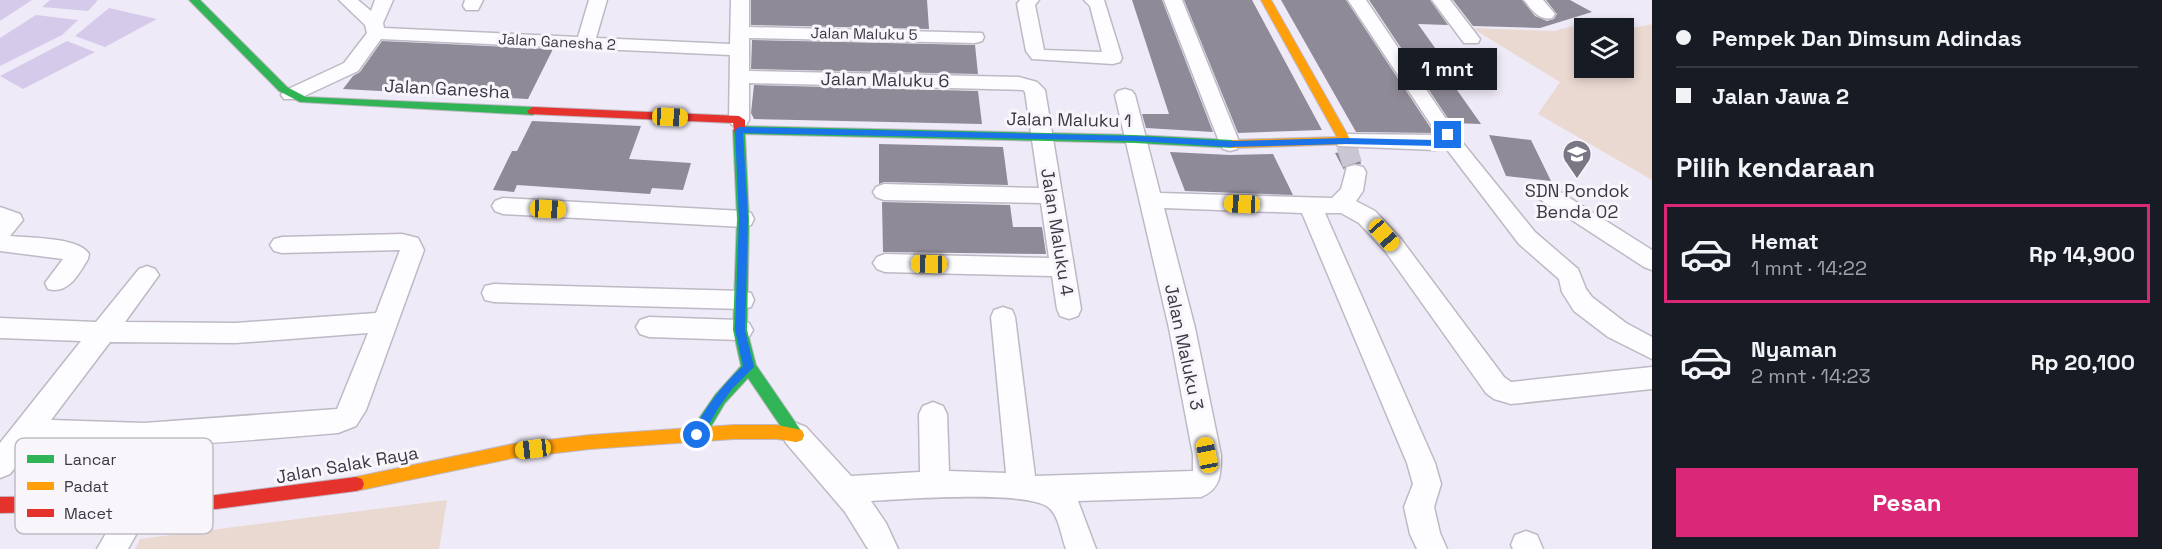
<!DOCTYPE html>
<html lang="id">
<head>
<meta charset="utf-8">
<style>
  body { margin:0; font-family:"Space Grotesk",sans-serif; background:#20242c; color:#f1f3f6; height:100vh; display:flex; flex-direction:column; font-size:22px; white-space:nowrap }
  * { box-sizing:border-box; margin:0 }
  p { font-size:20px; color:#9ea1a6 }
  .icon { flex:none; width:33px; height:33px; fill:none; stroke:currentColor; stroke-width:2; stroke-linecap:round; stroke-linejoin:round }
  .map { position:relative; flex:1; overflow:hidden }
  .panel { display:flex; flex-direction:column; background:#171b24; width:510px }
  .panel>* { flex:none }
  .top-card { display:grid; align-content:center; height:132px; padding:0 24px; background:#171b24 }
  .fabs { position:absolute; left:1574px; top:18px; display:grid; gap:12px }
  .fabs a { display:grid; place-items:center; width:60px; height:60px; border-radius:0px; background:#171b24; box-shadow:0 3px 9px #0003; font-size:30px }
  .end { position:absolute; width:27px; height:27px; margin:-14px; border:8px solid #1a73e8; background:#fff; box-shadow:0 0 0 3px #fff }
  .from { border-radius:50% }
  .bubble { position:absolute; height:42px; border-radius:0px; background:#171b24; box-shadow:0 3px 9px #0003; font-size:20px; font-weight:700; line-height:42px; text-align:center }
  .car { position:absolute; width:18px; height:36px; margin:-18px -9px; border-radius:8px; box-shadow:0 0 4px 2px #0007; background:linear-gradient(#f5c518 24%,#345 0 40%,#f5c518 0 76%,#345 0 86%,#f5c518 0) }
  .top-card b { display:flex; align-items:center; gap:21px; height:57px; font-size:22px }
  .top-card b+b { border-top:2px solid #363941 }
  .top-card i { width:15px; height:15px; background:#f1f3f6 }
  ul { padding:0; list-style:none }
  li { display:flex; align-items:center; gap:18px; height:99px; margin:0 12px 9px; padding:0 12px; border:3px solid transparent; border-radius:0px }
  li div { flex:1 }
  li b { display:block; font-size:22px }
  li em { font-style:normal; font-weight:700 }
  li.current { border-color:#db2777 }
  li>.icon { width:54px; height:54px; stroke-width:1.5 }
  h2 { padding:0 24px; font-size:27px; line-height:72px }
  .cta { display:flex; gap:12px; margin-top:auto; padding:12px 24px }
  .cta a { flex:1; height:69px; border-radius:0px; background:#db2777; color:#fff; font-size:24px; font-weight:700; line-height:69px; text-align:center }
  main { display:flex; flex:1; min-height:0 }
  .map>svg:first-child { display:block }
</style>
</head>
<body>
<main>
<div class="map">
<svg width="1652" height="549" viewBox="0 0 1652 549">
  <rect width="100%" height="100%" fill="#efeaf7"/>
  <path fill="#ead9d1" d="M1603,18L1621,28H1584V68H1623V30L1652,24V180L1538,114L1560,82L1472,28L1554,31Z
    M447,500L439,549H135L140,539Z"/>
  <path fill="#d6caea" d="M0,0H32L0,21Z
    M50,0H98L88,11L42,7Z
    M109,8L157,19L105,47L75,36Z
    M36,15L78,20L62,35L0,66V38Z
    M67,41L95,52L23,89L0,76Z"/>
  <path fill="#8f8a97" d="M751,0H927L929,29L751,25Z
    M1132,0H1162L1213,132L1146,128L1142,114H1169Z
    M1184,0H1252L1322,130L1238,133Z
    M1281,0H1346L1434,133L1356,132Z
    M1369,0H1430L1448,25L1418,24L1465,90H1457L1481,124L1451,123Z
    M1453,0H1522L1535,16L1547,21L1554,19L1557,14L1546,0H1570L1592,12L1540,28L1473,26Z
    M752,40L975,45L978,74L751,69Z
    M382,41L553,49L528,99L343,89L353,76L360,72Z
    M754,85L978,91L982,124L754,119L751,113Z
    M532,121L641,126L629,159L691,163L683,190L652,188L650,194L517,185L514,192L493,190L512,151H517Z
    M1489,135L1531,140L1551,181L1506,176Z
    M879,144L1003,147L1008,185L884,182L879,184Z
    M1358,149L1361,164L1346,165L1344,170L1335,153Z
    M1170,152L1230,155L1273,154L1293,195L1185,191Z
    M882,202L1010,205L1013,227H1042L1046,254L883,252Z"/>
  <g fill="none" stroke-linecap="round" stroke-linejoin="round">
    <path stroke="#cbc6d3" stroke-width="20" stroke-dasharray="20 10" stroke-linecap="butt" d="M1346,145L1355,172"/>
    <g stroke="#beb9c4" stroke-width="3">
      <path id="street" d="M339,0H358L371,11L375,0H393L383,23L384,28L578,37L589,0H607L596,38L730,44L731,0H749V27L982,33L984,37L982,41L975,43L749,38V71L1019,77L1037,82L1045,90L1081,309L1078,316L1069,319L1060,316L1057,309L1052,276L885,272L877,269L873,263L877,257L885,254L1049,258L1041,203L884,200L876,197L873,192L876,187L884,184L1039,188L1025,92L1023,90L749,83V120L746,125L739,126L732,125L729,120L730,55L381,39L358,71L298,99H284L281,95L284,91L344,63L367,33L365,25Z
        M465,0H483L478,10H466L463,6Z
        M1020,0H1039L1035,5L1044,50L1102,52L1090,6L1084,0H1104L1122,58L1120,62L1113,64L1032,59L1026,51L1017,4Z
        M1164,0H1182L1240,144L1237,149L1230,151L1223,149L1220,144Z
        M1348,0H1366L1458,137L1535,232L1578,269L1586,289L1592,297L1626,323L1652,337V359L1608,337L1574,311L1562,292L1559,279L1519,244L1445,147L1435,150L1338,146L1335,141L1338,136L1345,134L1438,135Z
        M1432,0H1450L1480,39L1478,43H1464Z
        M1524,0H1543L1555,14L1552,18C1539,21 1532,10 1524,0Z
        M1125,89L1132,91L1135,95L1160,193L1332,198L1341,189L1347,167L1355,165L1363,167L1366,172L1363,191L1356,201L1375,211L1401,239L1504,377L1511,382L1652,367V389L1511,404L1494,399L1486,393L1385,251L1359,223L1341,213H1325L1435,463L1441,484L1434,507L1440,533L1447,549H1417L1410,534L1404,507L1413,484L1407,463L1302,213L1164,208L1195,328L1221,455C1221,474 1221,489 1201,497L1078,501L1096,549H1066C1061,536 1059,515 1048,507C1025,490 904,499 871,501L886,523L898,549H868L845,512L786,443L782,435L786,427L796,423L806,427L851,476L920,472L919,414L923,406L933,402L943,406L947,414L949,471L1006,473L991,317L994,310L1003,307L1012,310L1015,317L1035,476L1193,471V455L1169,328L1115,95L1118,91Z
        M1546,185L1554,188L1652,250V270L1644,267L1538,198L1535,193L1538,188Z
        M503,198L743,211L751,213L754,219L751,225L743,227L503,214L495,211L492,206L495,201Z
        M0,207L20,214L23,220L10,236C29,238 79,237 89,254L88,259C79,274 68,295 48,289L45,283L63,259L0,251Z
        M402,234L418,238L424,250L366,410L356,426L338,433C237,441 136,452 34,442L10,474L0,478V443L81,341L0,338V318L96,322L139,269L147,266L155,269L159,275L125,322L236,323L376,313L400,250L282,253L274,251L270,245L274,239L282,237ZM368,333L337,409L144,423L51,420L110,342L236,343Z
        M494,284L742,291L751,293L754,300L751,307L742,309L494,302L485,300L482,293L485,286Z
        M649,317L740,320L749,323L753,330L749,337L740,340L649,337L640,334L636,327L640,320Z
        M138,491L148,495L153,504L128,549H97L128,495Z
        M1526,531L1537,535L1543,549H1513L1511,545L1515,535Z"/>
    </g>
    <g stroke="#beb9c4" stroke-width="2">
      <path id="fast" d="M189,0H200L287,87L306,97L533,107L539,111L533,115L300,102L279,91Z
        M739,126L1135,135L1233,140L1239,144L1233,148L1135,143L745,134L749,219L747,330L756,365L804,435L802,440L796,442L790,440L748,378L725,403L703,440L697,442L691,440L689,435L691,430L715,395L741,366L733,330L737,219L733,130Z"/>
    </g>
    <g stroke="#beb9c4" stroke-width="2">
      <path id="slow" d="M1261,0H1271L1351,141L1349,144L1233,148L1227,144L1233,140L1337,137Z
        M734,425H777L802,430L804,435L802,440L796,442L777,439H734L590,449L513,458L356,491L350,489L348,484L350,479L356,477L513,444L590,435Z"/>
    </g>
    <g stroke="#beb9c4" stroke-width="2">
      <path id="jam" d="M533,107L739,116L745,120V131L739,135L735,134L733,123L529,114L527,111Z
        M356,477L362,479L364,484L362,489L356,491L216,509L0,513V497L216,495Z"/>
    </g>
    <use href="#street" fill="#fdfcfe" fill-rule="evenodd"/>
    <use href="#fast" fill="#30b455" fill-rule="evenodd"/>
    <use href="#slow" fill="#ff9f0a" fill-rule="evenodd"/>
    <use href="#jam" fill="#e5322d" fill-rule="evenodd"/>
  </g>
  <path fill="#1a73e8" d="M739,127L1135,136L1230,141L1345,138L1435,140L1444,138L1445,133H1451L1453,139L1436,146L1345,144L1230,147L1135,141L743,133L748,219L745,330L754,367L732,389L717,410L701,439L697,440L691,435C705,408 721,386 743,366L735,330L739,219L735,130Z"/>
  <defs>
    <g id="school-pin" transform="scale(1.5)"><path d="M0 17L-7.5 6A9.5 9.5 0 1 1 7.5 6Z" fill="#7b7683" stroke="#f8f5fb"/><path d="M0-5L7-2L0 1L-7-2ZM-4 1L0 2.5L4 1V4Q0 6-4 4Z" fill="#fff"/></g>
  </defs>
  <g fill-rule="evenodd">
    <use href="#school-pin" x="1577" y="154"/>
  </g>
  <g text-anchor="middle" stroke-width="6" stroke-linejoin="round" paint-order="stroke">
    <g font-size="15" fill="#3d3844" stroke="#f8f5fb">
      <text transform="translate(864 34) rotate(1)" y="5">Jalan Maluku 5</text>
      <text transform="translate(557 42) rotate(3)" y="5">Jalan Ganesha 2</text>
    </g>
    <g font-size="18" fill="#3d3844" stroke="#f8f5fb">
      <text transform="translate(885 80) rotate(1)" y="6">Jalan Maluku 6</text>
      <text transform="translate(447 89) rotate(3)" y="6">Jalan Ganesha</text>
      <text transform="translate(1069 120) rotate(1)" y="6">Jalan Maluku 1</text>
      <text transform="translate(1057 232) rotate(81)" y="6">Jalan Maluku 4</text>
      <text transform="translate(1184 347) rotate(78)" y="6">Jalan Maluku 3</text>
      <text transform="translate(347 465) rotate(-10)" y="6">Jalan Salak Raya</text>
    </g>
    <g font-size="18" fill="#3d3844" stroke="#f8f5fb">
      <text x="1577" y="197">SDN Pondok<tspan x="1577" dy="21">Benda 02</tspan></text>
    </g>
  </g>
  <rect x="15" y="438" width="198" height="96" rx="9" fill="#f8f5fb" stroke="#c0bcc4" stroke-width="1.5"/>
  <rect x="27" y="455" width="27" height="8" fill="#30b455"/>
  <rect x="27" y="482" width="27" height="8" fill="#ff9f0a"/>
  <rect x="27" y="509" width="27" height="8" fill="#e5322d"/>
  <g font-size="16" fill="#3d3844">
    <text x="64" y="465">Lancar</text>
    <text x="64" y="492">Padat</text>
    <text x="64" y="519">Macet</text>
  </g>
</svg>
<div class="fabs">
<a><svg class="icon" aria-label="layers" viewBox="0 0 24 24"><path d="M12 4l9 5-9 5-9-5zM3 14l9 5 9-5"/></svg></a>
</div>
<i class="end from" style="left:697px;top:435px"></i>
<i class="end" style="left:1448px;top:135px"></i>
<div class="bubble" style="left:1398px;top:48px;width:99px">1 mnt</div>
<i class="car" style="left:670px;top:117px;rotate:93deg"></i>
<i class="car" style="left:1242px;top:204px;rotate:272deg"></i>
<i class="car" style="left:548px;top:209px;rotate:93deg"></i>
<i class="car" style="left:1384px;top:235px;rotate:139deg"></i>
<i class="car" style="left:929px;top:264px;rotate:271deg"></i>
<i class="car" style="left:533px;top:449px;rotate:263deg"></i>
<i class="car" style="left:1207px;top:455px;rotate:349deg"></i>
</div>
<section class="panel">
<div class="top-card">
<b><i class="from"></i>Pempek Dan Dimsum Adindas</b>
<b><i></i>Jalan Jawa 2</b>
</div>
<h2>Pilih kendaraan</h2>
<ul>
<li class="current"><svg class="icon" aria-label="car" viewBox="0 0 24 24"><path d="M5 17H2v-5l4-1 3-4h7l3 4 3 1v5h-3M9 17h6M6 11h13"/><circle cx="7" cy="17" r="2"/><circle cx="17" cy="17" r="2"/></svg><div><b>Hemat</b><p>1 mnt · 14:22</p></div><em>Rp 14,900</em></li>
<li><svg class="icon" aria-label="car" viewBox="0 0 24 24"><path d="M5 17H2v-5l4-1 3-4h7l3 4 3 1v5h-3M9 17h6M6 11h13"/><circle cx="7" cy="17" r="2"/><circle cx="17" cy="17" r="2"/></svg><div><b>Nyaman</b><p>2 mnt · 14:23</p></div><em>Rp 20,100</em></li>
</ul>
<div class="cta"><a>Pesan</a></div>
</section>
</main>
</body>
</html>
